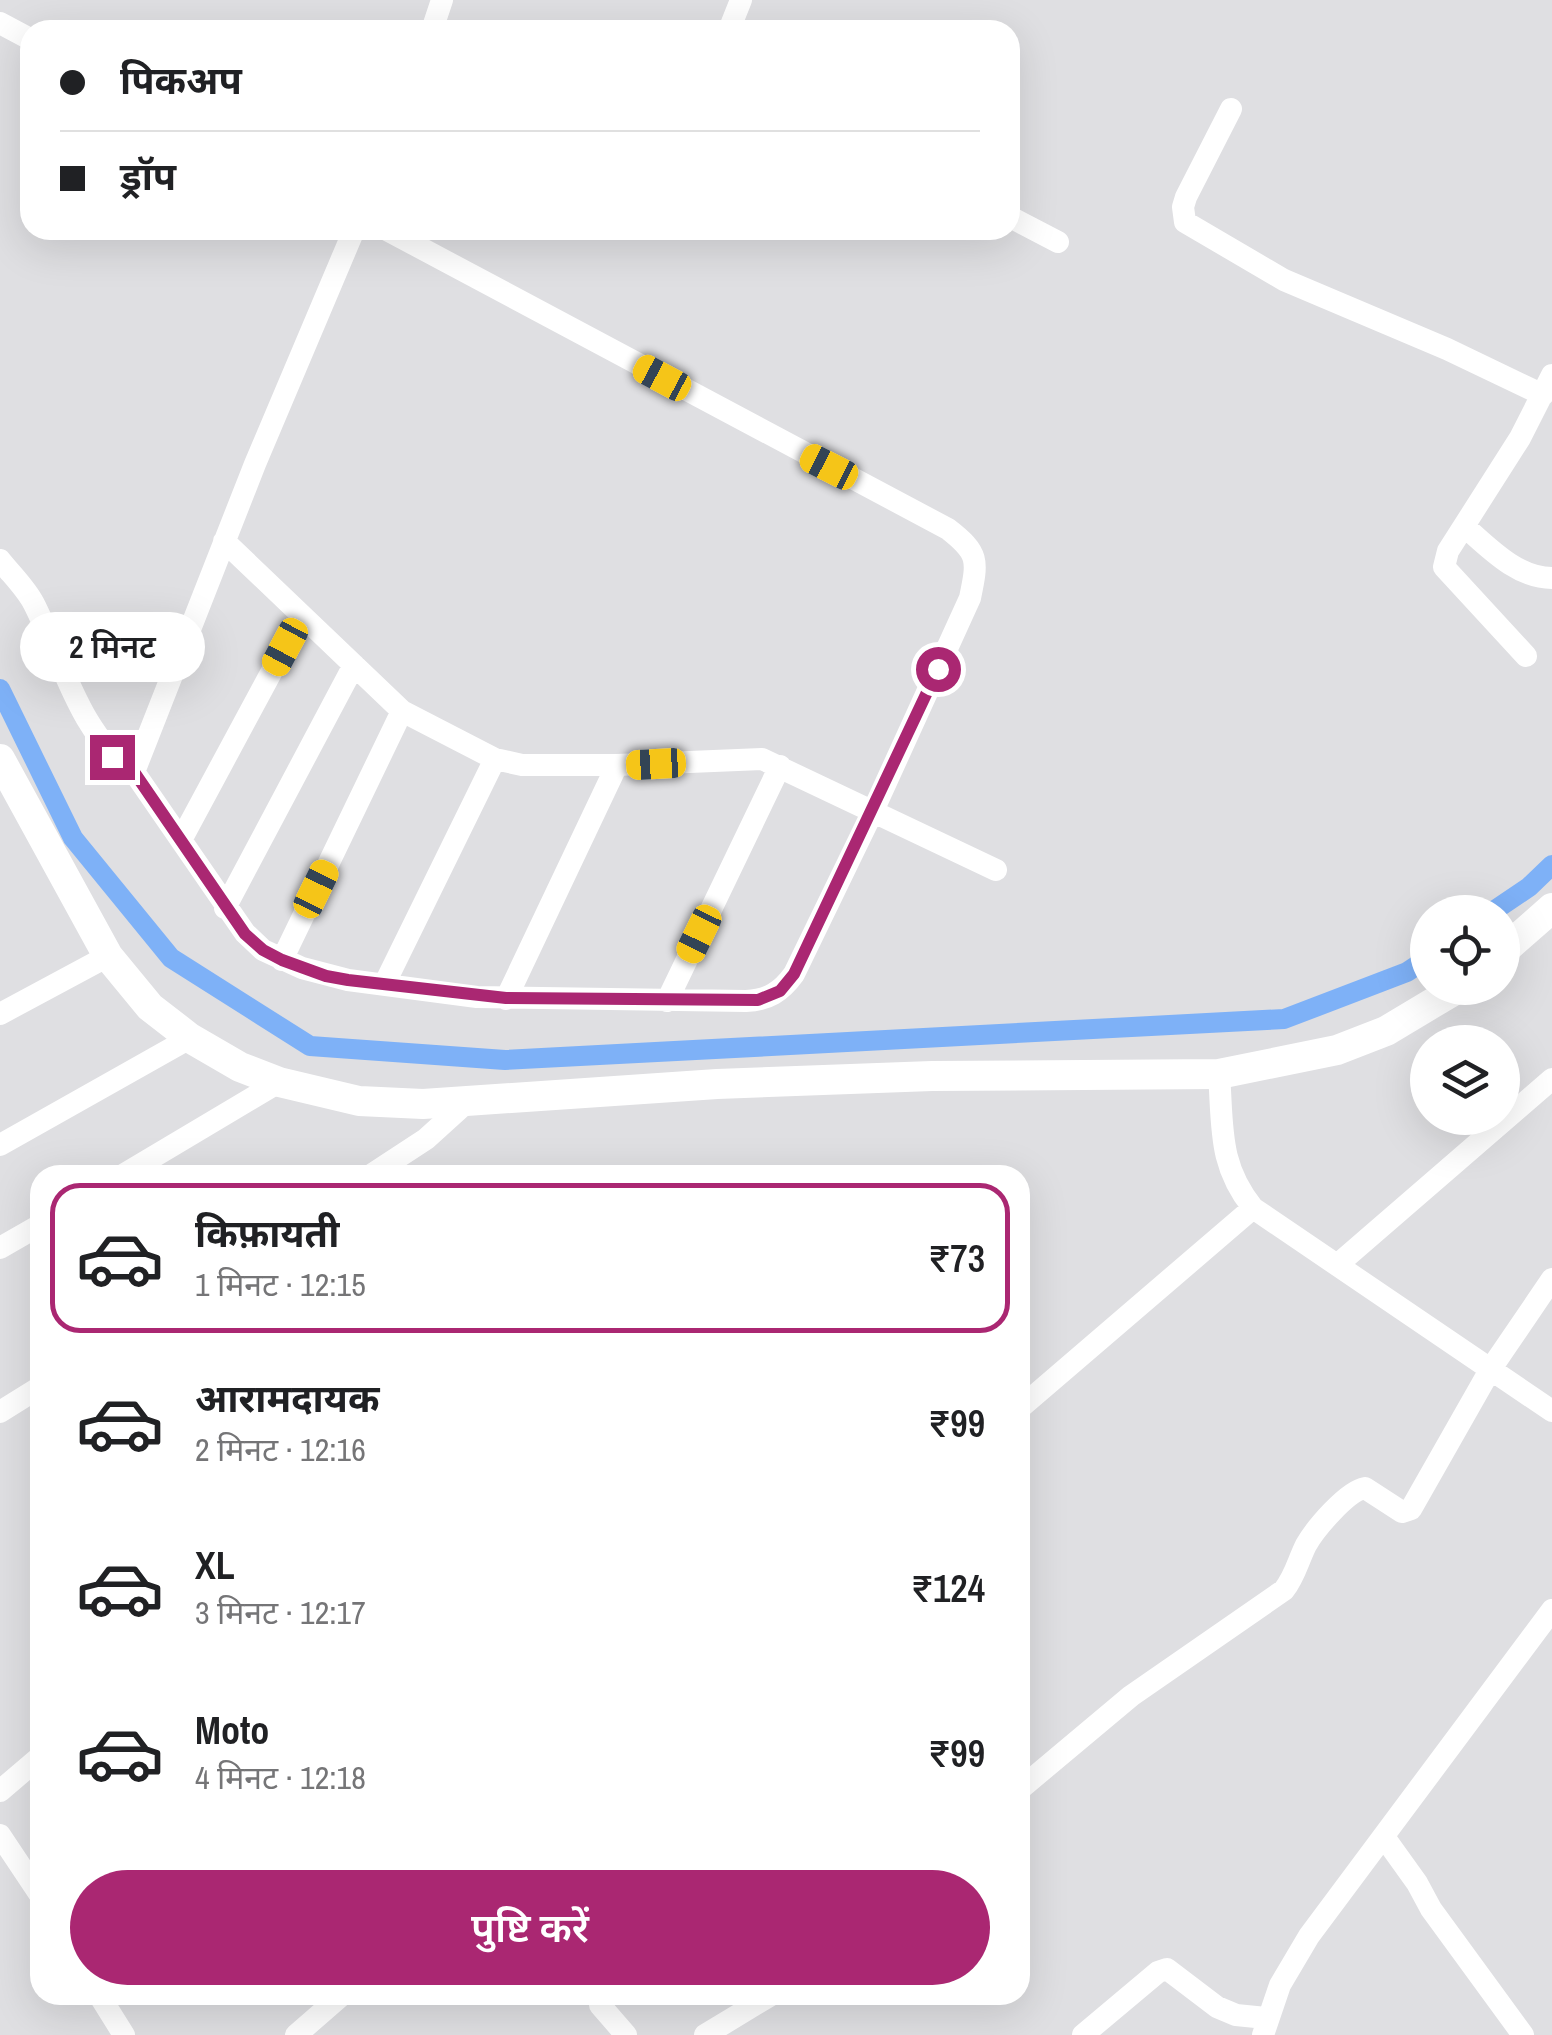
<!DOCTYPE html>
<html lang="hi">
<head>
<meta charset="utf-8">
<style>
  body { margin:0; font-family:"Archivo Narrow","Noto Sans Devanagari",sans-serif; background:#f6f6f6; color:#202124; height:100vh; display:flex; flex-direction:column; font-size:38px; white-space:nowrap }
  * { box-sizing:border-box; margin:0 }
  p { font-size:32px; color:#757577 }
  .icon { flex:none; width:55px; height:55px; fill:none; stroke:currentColor; stroke-width:2; stroke-linecap:round; stroke-linejoin:round }
  .map { position:relative; flex:1; overflow:hidden }
  .side { position:absolute; left:30px; top:1165px; width:1000px; height:840px; display:flex; flex-direction:column; background:#fff; border-radius:30px; box-shadow:0 10px 40px #0002 }
  .side>* { flex:none }
  .guide { position:absolute; left:20px; top:20px; width:1000px; height:220px; border-radius:30px; box-shadow:0 10px 40px #0002; display:grid; align-content:center; height:220px; padding:0 40px; background:#fff }
  .controls { position:absolute; left:1410px; top:895px; display:grid; gap:20px }
  .controls a { display:grid; place-items:center; width:110px; height:110px; border-radius:50%; background:#fff; box-shadow:0 10px 40px #0002; font-size:50px }
  .end { position:absolute; width:45px; height:45px; margin:-22px; border:12px solid #aa2772; background:#fff; box-shadow:0 0 0 5px #fff }
  .from { border-radius:50% }
  .bubble { position:absolute; height:70px; border-radius:35px; background:#fff; box-shadow:0 10px 40px #0002; font-size:32px; font-weight:600; line-height:70px; text-align:center }
  .car { position:absolute; width:30px; height:60px; margin:-30px -15px; border-radius:12px; box-shadow:0 0 8px 2px #0007; background:linear-gradient(#f5c518 24%,#345 0 40%,#f5c518 0 76%,#345 0 86%,#f5c518 0) }
  .guide b { display:flex; align-items:center; gap:35px; height:95px; font-size:38px }
  .guide b+b { border-top:2px solid #e0e0e0 }
  .guide i { width:25px; height:25px; background:#202124 }
  ul { padding:18px 0 0; list-style:none }
  li { display:flex; align-items:center; gap:30px; height:150px; margin:0 20px 15px; padding:0 20px; border:5px solid transparent; border-radius:30px }
  li div { flex:1 }
  li b { display:block; font-size:38px }
  li em { font-style:normal; font-weight:600 }
  li.selected { border-color:#aa2772 }
  li>.icon { width:90px; height:90px; stroke-width:1.5 }
  .cta { display:flex; gap:20px; margin-top:auto; padding:20px 40px }
  .cta a { flex:1; height:115px; border-radius:60px; background:#aa2772; color:#fff; font-size:40px; font-weight:600; line-height:115px; text-align:center }
  .map>svg:first-child { display:block }
</style>
</head>
<body>
<div class="map">
<svg width="1552" height="2035" viewBox="0 0 1552 2035">
  <rect width="100%" height="100%" fill="#dfdfe2"/>
  <g fill="none" stroke-linecap="round" stroke-linejoin="round">
    <path stroke="#7eb1f7" stroke-width="20" d="M0,689L73,838L171,958L310,1046L505,1060L1284,1019L1407,972L1428,958
      M1492,912L1529,887L1552,865"/>
    <path stroke="#fff" stroke-width="22" d="M0,23L30,39
      M432,30L442,0
      M729,30L741,0
      M1231,109L1186,197L1183,207L1185,222L1284,280L1447,349L1543,395
      M1010,217L1058,242
      M1464,526C1489,548 1517,578 1552,578
      M224,541L402,711L495,759L522,765H617L762,759L996,870
      M0,560C11,574 26,588 34,604C63,661 79,734 134,772L245,933L263,950L302,968L348,980L477,997L746,1001C768,1000 781,992 794,974L873,811L970,598C978,560 979,553 948,529L387,230
      M1526,656L1444,567L1448,551L1520,438L1552,375
      M134,772L255,464L354,230
      M181,840L301,617
      M225,908L354,665
      M282,960L402,711
      M384,985L495,759
      M506,999L617,765
      M667,1001L780,766
      M0,1014L108,956
      M1219,1074C1223,1128 1218,1164 1253,1208L1552,1411
      M0,1145L190,1038
      M123,1175L279,1082
      M371,1175L426,1139L469,1100
      M0,1248L40,1225
      M1337,1265L1552,1079
      M1020,1408L1253,1208
      M0,1412L40,1387
      M1020,1789L1131,1696L1284,1590C1295,1576 1298,1561 1306,1545C1315,1529 1347,1491 1365,1488L1402,1512L1411,1509L1490,1370L1552,1279
      M0,1791L40,1757
      M0,1835L40,1895
      M1384,1837L1417,1883L1431,1909L1523,2035
      M99,1995L124,2035
      M600,2005L626,2035
      M296,2035L342,1995
      M705,2035L771,1995
      M1083,2035L1158,1972L1167,1969L1217,2007L1236,2015L1266,2018
      M1263,2035L1280,1985L1309,1936L1552,1610"/>
    <path stroke="#fff" stroke-width="30" d="M0,759L108,956L150,1007L190,1038L240,1067L279,1082L359,1101L423,1104L717,1084L932,1076L1219,1074L1337,1050L1386,1031L1458,988
      M1502,952L1552,908"/>
  </g>
  <g fill="none" stroke-linecap="round" stroke-linejoin="round">
    <path stroke="#aa2772" stroke-width="12" d="M112,757L134,772L245,934L263,950L282,960L326,976L348,980L506,998L758,1000L780,991L794,974L938,669"/>
  </g>
</svg>
<div class="controls">
<a><svg class="icon" aria-label="locate" viewBox="0 0 24 24"><circle cx="12" cy="12" r="6"/><path d="M12 2v4M12 18v4M2 12h4M18 12h4"/></svg></a>
<a><svg class="icon" aria-label="layers" viewBox="0 0 24 24"><path d="M12 4l9 5-9 5-9-5zM3 14l9 5 9-5"/></svg></a>
</div>
<i class="end from" style="left:938px;top:669px"></i>
<i class="end" style="left:112px;top:757px"></i>
<div class="bubble" style="left:20px;top:612px;width:185px">2 मिनट</div>
<i class="car" style="left:662px;top:378px;rotate:298deg"></i>
<i class="car" style="left:829px;top:467px;rotate:297deg"></i>
<i class="car" style="left:285px;top:647px;rotate:208deg"></i>
<i class="car" style="left:656px;top:764px;rotate:267deg"></i>
<i class="car" style="left:316px;top:889px;rotate:26deg"></i>
<i class="car" style="left:699px;top:934px;rotate:206deg"></i>
<div class="guide">
<b><i class="from"></i>पिकअप</b>
<b><i></i>ड्रॉप</b>
</div>
<section class="side">
<ul>
<li class="selected"><svg class="icon" aria-label="car" viewBox="0 0 24 24"><path d="M5 17H2v-5l4-1 3-4h7l3 4 3 1v5h-3M9 17h6M6 11h13"/><circle cx="7" cy="17" r="2"/><circle cx="17" cy="17" r="2"/></svg><div><b>किफ़ायती</b><p>1 मिनट · 12:15</p></div><em>₹73</em></li>
<li><svg class="icon" aria-label="car" viewBox="0 0 24 24"><path d="M5 17H2v-5l4-1 3-4h7l3 4 3 1v5h-3M9 17h6M6 11h13"/><circle cx="7" cy="17" r="2"/><circle cx="17" cy="17" r="2"/></svg><div><b>आरामदायक</b><p>2 मिनट · 12:16</p></div><em>₹99</em></li>
<li><svg class="icon" aria-label="car" viewBox="0 0 24 24"><path d="M5 17H2v-5l4-1 3-4h7l3 4 3 1v5h-3M9 17h6M6 11h13"/><circle cx="7" cy="17" r="2"/><circle cx="17" cy="17" r="2"/></svg><div><b>XL</b><p>3 मिनट · 12:17</p></div><em>₹124</em></li>
<li><svg class="icon" aria-label="car" viewBox="0 0 24 24"><path d="M5 17H2v-5l4-1 3-4h7l3 4 3 1v5h-3M9 17h6M6 11h13"/><circle cx="7" cy="17" r="2"/><circle cx="17" cy="17" r="2"/></svg><div><b>Moto</b><p>4 मिनट · 12:18</p></div><em>₹99</em></li>
</ul>
<div class="cta"><a>पुष्टि करें</a></div>
</section>
</div>
</body>
</html>
